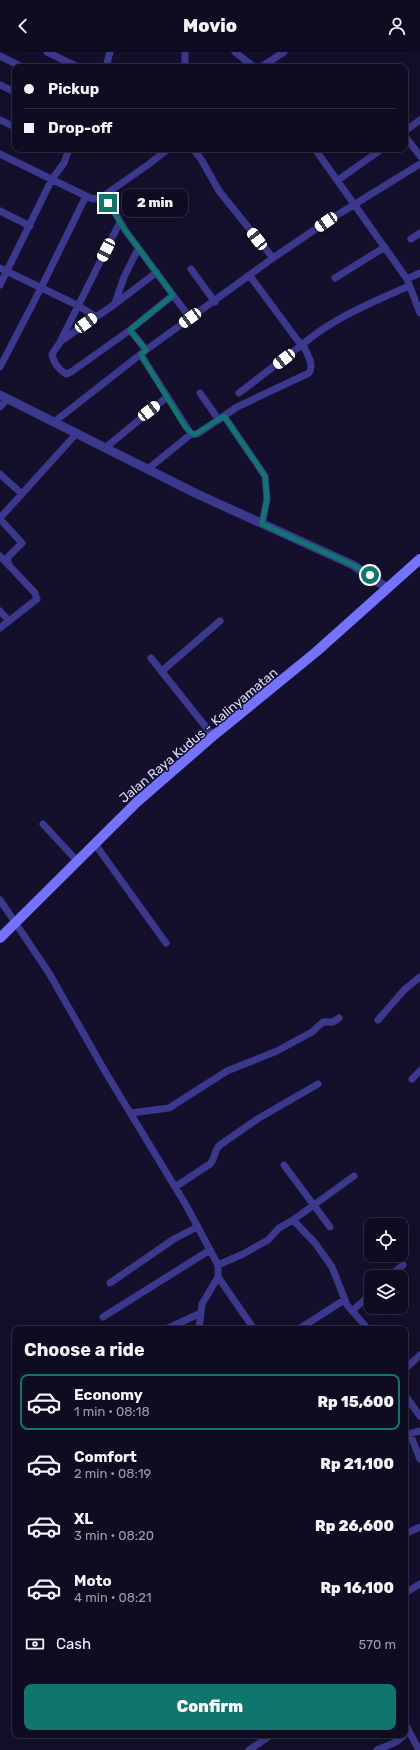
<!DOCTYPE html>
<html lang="en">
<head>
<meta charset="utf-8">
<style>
  body { margin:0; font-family:Rubik,sans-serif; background:#18152a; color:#f1f3f6; height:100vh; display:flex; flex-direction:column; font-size:15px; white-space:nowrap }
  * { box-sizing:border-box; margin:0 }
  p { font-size:13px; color:#9b9ba5 }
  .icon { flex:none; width:22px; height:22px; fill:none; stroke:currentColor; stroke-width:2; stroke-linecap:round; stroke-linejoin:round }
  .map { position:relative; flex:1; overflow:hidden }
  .panel { position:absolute; left:12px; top:1274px; width:396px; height:412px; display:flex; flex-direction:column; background:#0f0c21; border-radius:8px; box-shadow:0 4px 16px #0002,0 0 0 1px #2f2c3f }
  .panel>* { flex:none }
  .top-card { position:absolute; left:12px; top:12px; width:396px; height:88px; border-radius:8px; box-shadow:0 4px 16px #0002,0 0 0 1px #2f2c3f; display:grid; align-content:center; height:88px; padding:0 12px; background:#0f0c21 }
  .tools { position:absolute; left:364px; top:1166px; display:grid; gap:8px }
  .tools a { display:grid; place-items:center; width:44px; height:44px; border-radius:8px; background:#0f0c21; box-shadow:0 4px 16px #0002,0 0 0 1px #2f2c3f; font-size:20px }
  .end { position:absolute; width:18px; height:18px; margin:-9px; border:5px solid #0f766e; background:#fff; box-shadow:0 0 0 2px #fff }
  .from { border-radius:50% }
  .bubble { position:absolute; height:28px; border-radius:8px; background:#0f0c21; box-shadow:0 4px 16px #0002,0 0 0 1px #2f2c3f; font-size:13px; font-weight:800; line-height:28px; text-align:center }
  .car { position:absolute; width:12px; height:24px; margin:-12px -6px; border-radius:5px; box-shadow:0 0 3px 1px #0007; background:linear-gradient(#fff 24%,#345 0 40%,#fff 0 76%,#345 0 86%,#fff 0) }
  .top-card b { display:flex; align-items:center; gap:14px; height:38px; font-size:15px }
  .top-card b+b { border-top:1px solid #2f2c3f }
  .top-card i { width:10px; height:10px; background:#f1f3f6 }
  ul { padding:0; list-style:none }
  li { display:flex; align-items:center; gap:12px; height:56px; margin:0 8px 6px; padding:0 4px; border:2px solid transparent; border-radius:8px }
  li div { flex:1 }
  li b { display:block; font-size:15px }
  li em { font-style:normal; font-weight:800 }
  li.active { border-color:#0f766e }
  li>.icon { width:36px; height:36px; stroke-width:1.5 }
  h2 { padding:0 12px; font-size:18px; line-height:48px }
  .pay { display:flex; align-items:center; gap:10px; height:44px; padding:0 12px; font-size:15px }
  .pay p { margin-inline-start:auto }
  .primary-button { display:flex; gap:8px; margin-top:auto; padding:8px 12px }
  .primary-button a { flex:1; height:46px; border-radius:8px; background:#0f766e; color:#fff; font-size:16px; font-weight:800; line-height:46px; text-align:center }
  header { display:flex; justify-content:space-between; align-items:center; height:52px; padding:0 12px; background:#0f0c21; font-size:18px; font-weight:800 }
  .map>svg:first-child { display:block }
</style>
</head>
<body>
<header><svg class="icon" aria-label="back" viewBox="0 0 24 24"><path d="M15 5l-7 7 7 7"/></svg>Movio<svg class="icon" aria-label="person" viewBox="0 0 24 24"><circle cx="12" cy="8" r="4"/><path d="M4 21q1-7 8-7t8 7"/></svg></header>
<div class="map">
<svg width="420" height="1698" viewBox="0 0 420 1698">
  <rect width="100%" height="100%" fill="#14102c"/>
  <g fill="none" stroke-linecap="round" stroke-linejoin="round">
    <path stroke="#3b398d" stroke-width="7" d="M47,0L78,15
      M235,0L254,15
      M0,4L22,15
      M106,15L110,0
      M185,15V0
      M261,15L284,0
      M0,33L15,40
      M0,68L15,75
      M405,79L420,68
      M405,84L420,104
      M193,97L201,107L219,139L273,206
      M315,97L407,227L420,261
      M0,102L86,144L93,147L102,145L149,112L168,97
      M338,128L382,97
      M105,143L125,178L190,266
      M0,159L30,174
      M411,187L420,181
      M0,216L77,253L95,264
      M191,217L215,250
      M157,220L115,252L61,289L52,302C53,310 59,318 66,322L71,320L130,278L173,243
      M250,224L301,293
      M335,226L385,195
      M407,227L420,221
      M0,233L52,127L64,111L69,97
      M115,251L124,225L138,197
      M130,278L146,298
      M61,288L120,170
      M141,303L191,382H197L224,364
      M0,315L41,236L86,144
      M200,341L219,368
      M239,341L303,292
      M0,355L7,347
      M54,370L146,298L273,206L326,170L420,112
      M105,396L167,345
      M148,417L191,382
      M0,422L22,442
      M0,466L76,382
      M0,467L22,491L7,506L9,512
      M262,472L267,447L265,424L224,364L237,355L309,321C315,311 306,302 303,292C333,266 373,250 409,234
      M0,504L35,541L37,547L0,576
      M0,559L9,569
      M151,606L213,684
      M162,619L220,569
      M43,772L78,810
      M95,792L166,891
      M0,848L49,921L106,1021L186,1153L218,1213V1225L202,1252L199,1277
      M378,968L404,938L420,925
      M412,1027L420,1019
      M131,1061L169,1056L227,1019L277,999L312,980L323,970H333L339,966
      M284,1113L330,1175
      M175,1135L210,1112C216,1106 213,1099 220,1093L259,1066L318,1032
      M293,1168L354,1124
      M218,1213L243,1202L268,1188L279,1176L293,1168L315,1191L332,1215L347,1253L368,1277
      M218,1225L254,1277
      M389,1225L403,1213
      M110,1231L174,1187L197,1175
      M352,1259L371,1242
      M103,1265L210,1198
      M166,1277L201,1261
      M299,1277L344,1248
      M405,1317L420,1303
      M405,1343L420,1364
      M410,1382L420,1407
      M405,1383L420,1379
      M405,1482L420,1475
      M405,1541L420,1532
      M405,1672L419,1698
      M249,1698L271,1683
      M377,1698L396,1690L404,1683"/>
    <path stroke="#3b398d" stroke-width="9" d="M0,343L195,441L353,513L387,536"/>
    <path stroke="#7472ff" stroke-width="10" d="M0,886L137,750L213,684L316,600L420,507"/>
  </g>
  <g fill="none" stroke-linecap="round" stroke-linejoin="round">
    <path stroke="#0f766e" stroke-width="5" d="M108,151L125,178L173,243L130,278L146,298L141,303L185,375L194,383L224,364L265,424L267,447L262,472L353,513L370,523"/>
  </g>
  <g text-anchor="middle" stroke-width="3" stroke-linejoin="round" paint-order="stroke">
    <g font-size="13" fill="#dfdbff" stroke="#14102c">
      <text transform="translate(198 683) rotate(-40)" y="5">Jalan Raya Kudus - Kalinyamatan</text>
    </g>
  </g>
</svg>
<div class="tools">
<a><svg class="icon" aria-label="locate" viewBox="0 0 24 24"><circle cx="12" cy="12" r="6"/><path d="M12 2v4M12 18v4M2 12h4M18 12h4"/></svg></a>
<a><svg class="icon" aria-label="layers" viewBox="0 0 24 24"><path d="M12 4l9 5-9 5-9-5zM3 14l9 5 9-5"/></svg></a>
</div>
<i class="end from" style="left:370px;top:523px"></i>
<i class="end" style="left:108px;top:151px"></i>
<div class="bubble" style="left:122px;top:137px;width:66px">2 min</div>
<i class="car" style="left:326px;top:170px;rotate:236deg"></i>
<i class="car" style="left:257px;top:187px;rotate:322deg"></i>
<i class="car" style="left:106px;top:198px;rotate:207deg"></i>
<i class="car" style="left:190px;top:266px;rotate:234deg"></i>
<i class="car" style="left:86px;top:271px;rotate:54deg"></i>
<i class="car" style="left:284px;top:307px;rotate:232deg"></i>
<i class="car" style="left:149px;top:359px;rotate:52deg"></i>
<div class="top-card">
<b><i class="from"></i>Pickup</b>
<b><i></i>Drop-off</b>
</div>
<section class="panel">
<h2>Choose a ride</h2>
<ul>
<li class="active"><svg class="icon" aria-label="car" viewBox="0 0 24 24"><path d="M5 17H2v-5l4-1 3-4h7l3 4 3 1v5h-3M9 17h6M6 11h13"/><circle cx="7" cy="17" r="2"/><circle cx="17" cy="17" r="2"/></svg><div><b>Economy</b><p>1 min · 08:18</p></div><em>Rp 15,600</em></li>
<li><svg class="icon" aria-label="car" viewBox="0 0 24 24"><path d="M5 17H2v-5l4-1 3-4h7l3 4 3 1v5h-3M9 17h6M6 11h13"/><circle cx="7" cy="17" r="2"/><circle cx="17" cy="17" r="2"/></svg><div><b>Comfort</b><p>2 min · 08:19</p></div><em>Rp 21,100</em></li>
<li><svg class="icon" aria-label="car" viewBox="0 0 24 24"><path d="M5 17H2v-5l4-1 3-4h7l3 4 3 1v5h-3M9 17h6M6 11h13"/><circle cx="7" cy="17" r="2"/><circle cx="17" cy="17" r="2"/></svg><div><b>XL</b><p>3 min · 08:20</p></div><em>Rp 26,600</em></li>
<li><svg class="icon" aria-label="car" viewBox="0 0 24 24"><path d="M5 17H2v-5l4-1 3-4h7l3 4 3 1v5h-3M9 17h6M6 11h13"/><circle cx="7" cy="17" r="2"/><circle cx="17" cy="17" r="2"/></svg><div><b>Moto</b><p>4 min · 08:21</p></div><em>Rp 16,100</em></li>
</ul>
<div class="pay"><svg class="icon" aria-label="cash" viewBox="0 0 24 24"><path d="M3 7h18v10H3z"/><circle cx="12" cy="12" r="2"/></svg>Cash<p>570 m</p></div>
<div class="primary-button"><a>Confirm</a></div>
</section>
</div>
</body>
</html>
